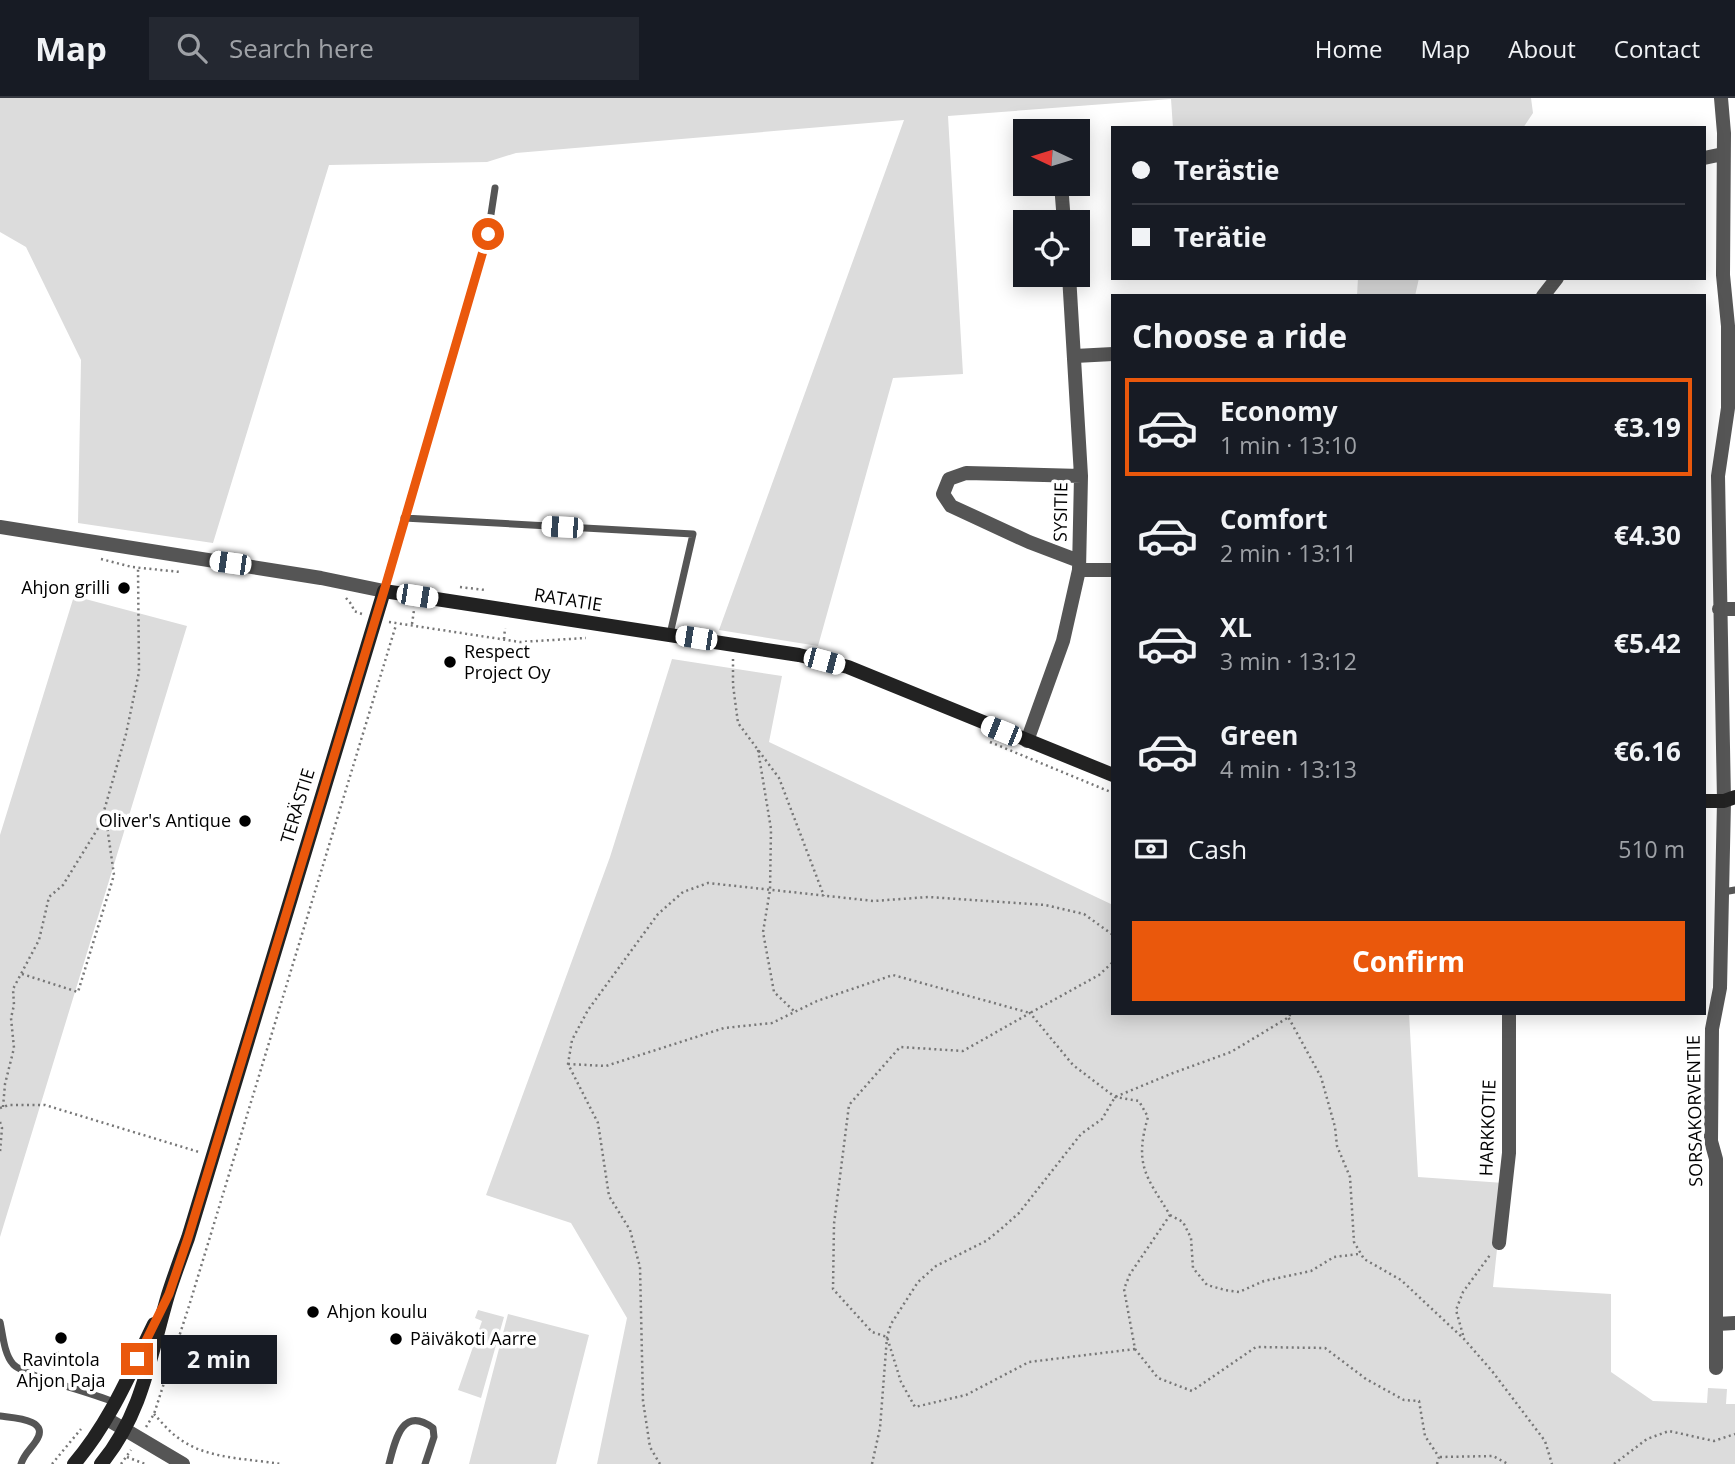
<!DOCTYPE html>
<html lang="en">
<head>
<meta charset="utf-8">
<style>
  body { margin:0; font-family:"Open Sans",sans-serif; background:#242831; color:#f1f3f6; height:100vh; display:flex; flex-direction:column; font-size:26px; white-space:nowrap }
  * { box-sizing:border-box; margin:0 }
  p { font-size:23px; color:#9ea1a6 }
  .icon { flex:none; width:38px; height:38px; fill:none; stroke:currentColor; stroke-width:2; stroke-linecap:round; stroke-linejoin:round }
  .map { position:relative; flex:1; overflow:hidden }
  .side { position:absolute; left:1111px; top:196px; width:595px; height:721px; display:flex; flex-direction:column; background:#171b24; border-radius:0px; box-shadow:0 4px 18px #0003 }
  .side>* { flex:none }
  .guide { position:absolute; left:1111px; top:28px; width:595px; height:154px; border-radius:0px; box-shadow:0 4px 18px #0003; display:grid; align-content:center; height:154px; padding:0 21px; background:#171b24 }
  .needle { width:46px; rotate:274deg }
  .fabs { position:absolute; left:1013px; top:21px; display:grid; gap:14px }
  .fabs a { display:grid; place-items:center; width:77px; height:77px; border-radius:0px; background:#171b24; box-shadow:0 4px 18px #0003; font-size:35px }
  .end { position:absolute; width:32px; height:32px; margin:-16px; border:9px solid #ea580c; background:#fff; box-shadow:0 0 0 4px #fff }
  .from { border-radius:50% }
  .bubble { position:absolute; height:49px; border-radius:0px; background:#171b24; box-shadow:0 4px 18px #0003; font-size:23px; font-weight:700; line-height:49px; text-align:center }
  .car { position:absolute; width:21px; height:42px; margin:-21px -10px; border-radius:9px; box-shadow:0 0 5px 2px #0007; background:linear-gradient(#fff 24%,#345 0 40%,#fff 0 76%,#345 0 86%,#fff 0) }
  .guide b { display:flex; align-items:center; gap:24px; height:66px; font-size:26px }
  .guide b+b { border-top:2px solid #363941 }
  .guide i { width:18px; height:18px; background:#f1f3f6 }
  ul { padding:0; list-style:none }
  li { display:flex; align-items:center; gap:21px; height:98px; margin:0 14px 10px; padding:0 7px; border:4px solid transparent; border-radius:0px }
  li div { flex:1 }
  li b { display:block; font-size:26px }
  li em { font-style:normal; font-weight:700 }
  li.on { border-color:#ea580c }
  li>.icon { width:63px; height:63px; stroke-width:1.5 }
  h2 { padding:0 21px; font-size:32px; line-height:84px }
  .pay { display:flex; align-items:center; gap:18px; height:77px; padding:0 21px; font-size:26px }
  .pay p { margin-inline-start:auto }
  .action { display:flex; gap:14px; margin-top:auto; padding:14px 21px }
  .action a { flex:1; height:80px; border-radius:0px; background:#ea580c; color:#fff; font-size:28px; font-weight:700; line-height:80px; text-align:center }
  header { display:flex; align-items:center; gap:42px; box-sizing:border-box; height:98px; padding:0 35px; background:#171b24; border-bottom:2px solid #363941 }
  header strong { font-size:33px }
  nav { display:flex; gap:38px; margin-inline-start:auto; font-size:24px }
  .search { width:490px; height:63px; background:#242831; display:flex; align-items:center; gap:18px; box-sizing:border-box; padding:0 24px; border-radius:0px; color:#9ea1a6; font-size:26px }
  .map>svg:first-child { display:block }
</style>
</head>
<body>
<header>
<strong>Map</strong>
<div class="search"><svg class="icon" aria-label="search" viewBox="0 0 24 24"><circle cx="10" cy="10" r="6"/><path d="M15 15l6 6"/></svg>Search here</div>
<nav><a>Home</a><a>Map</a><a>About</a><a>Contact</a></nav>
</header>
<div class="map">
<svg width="1735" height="1366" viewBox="0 0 1735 1366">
  <rect width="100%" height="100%" fill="#fff"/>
  <path fill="#dcdcdc" d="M0,0H1531L1533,15L1523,30H1173L1171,1L948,18L963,276L893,280L818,548L719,532L904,22L516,55L487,64L329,67L213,445L78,425L81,262L26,149L0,134Z
    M1358,180H1419L1415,198H1357Z
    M74,498L187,528L0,1139V737Z
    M672,561L782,578L769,644L1113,807V915H1409L1418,1079L1504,1085L1493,1189L1611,1196V1274L1653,1303L1707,1305L1708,1290L1727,1291L1726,1306H1735V1366H597L627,1220L571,1125L486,1097L610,759Z
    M478,1212L504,1219L481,1300L458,1292L482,1223L475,1220Z
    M508,1216L589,1237L556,1366H469Z"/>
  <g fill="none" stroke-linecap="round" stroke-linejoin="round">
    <path stroke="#777" stroke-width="2.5" stroke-dasharray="2 3.5" stroke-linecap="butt" d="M101,461L132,469L180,474
      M460,489L485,492
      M346,500L352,507L354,513L362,516
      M389,524L520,544L586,540
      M412,526L414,512
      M504,541L505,530
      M733,561V587L738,625L779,680L824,798
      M990,644L1113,695
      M758,652L771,731L770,792L763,834L774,894L795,914
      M22,876L78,894L114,777L105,714
      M1286,915L1321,979L1335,1029L1337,1048L1350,1079L1354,1144L1364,1161L1401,1182L1464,1241L1492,1273L1545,1343L1552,1366
      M568,966L606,968L724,930L772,925L817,903L893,877L1030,915L1099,877L1113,864
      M3,1009L5,986L14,950L11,920L14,907L13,891L39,842L49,799L63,787L100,727L126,636L139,574L138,470
      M0,1010L9,1007H45L199,1054
      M0,1024L2,1030L0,1054
      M1170,1117L1183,1124L1191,1140L1193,1170L1207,1187L1225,1192L1239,1194L1264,1183L1311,1173L1334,1159L1359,1156
      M1463,1237L1456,1212L1463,1194L1490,1157
      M1135,1251L1029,1264L966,1297L915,1309L901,1284L887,1239L872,1234L833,1191L834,1126L849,1007L900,949L963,953L1030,915L1073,967L1115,999L1139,1003L1148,1019C1134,1067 1146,1078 1170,1117L1130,1176L1124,1191L1135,1251L1158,1280L1192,1293L1256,1249L1325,1250L1366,1281L1404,1302L1419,1303L1425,1338L1439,1359
      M52,1271L58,1252
      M154,1316C163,1326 173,1338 186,1345C212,1361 251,1361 281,1366
      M146,1329L154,1316L189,1208L396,527
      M127,1359L145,1366
      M1440,1359L1493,1358L1508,1366
      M52,1366L81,1331
      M121,1366L131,1352
      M660,1366L650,1349L643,1303L640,1169L630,1132L609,1098L598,1025L568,966L572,942L588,912L658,816L683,794L708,785L874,803L928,799L1045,807L1084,816L1113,837
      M872,1366L880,1330L887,1239L891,1226L918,1184L936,1168L986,1143L1001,1131L1019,1115L1081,1036L1102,1021L1115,999L1173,975L1231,954L1289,919L1291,915
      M1437,1366L1439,1359
      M1614,1366L1647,1341L1669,1333L1714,1343L1735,1336"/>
    <path stroke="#555" stroke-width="7" d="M404,420L693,436L670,536
      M384,492L488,136L495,90
      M1723,794L1735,792
      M0,1224C3,1237 4,1256 13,1266C23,1278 95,1295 116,1305
      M0,1318C13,1320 51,1321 36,1343C31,1351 24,1356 21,1366
      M389,1366C395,1343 402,1307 433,1330L434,1339L425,1366"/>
    <path stroke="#555" stroke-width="14" d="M1704,60L1723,56
      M1061,86L1064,124
      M1543,198L1557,180
      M1075,258L1113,256
      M0,429L321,480L384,493
      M1079,463L1029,444L951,408L943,396L949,381L966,375L1081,378
      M1079,472H1113
      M1719,511H1735
      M1027,643L1063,543L1079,472L1081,378L1069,177
      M1499,1145L1509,1055V915
      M1717,1226L1735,1225
      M1716,1270V1061L1711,1043L1712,931L1720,890L1724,703L1718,378L1728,310V228L1723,177L1724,35L1721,0
      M107,1321L183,1366"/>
    <path stroke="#222" stroke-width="14" d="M1704,703H1724L1735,699
      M74,1366C110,1324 130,1275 154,1226
      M101,1366C143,1315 150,1258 168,1197C174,1178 181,1159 188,1140L384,493L799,557L848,569L1113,677"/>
  </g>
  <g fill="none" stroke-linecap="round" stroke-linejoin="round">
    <path stroke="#ea580c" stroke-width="9" d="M137,1261L169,1196L188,1140L384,493L488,136"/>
  </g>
  <g fill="#000" stroke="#fff" stroke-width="2.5">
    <circle cx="124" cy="490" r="7"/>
    <circle cx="450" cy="564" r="7"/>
    <circle cx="245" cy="723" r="7"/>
    <circle cx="313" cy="1214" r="7"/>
    <circle cx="61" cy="1240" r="7"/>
    <circle cx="396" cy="1241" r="7"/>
  </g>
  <g text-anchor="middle" stroke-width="7" stroke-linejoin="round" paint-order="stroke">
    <g font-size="18" fill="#000" stroke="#fff">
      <text transform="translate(1061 414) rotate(-89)" y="6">SYSITIE</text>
      <text transform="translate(568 502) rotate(9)" y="6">RATATIE</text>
      <text transform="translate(298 708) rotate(-73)" y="6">TERÄSTIE</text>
      <text transform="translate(1695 1013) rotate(-91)" y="6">SORSAKORVENTIE</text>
      <text transform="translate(1488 1030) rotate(-88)" y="6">HARKKOTIE</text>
    </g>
    <g font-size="18" fill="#000" stroke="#fff" text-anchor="start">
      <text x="110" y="496" text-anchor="end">Ahjon grilli</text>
      <text x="464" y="560">Respect<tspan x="464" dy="21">Project Oy</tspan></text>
      <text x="231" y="729" text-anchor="end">Oliver's Antique</text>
      <text x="327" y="1220">Ahjon koulu</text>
      <text x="410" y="1247">Päiväkoti Aarre</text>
      <text x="61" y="1268" text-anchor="middle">Ravintola<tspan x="61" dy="21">Ahjon Paja</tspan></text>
    </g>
  </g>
</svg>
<div class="fabs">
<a><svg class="needle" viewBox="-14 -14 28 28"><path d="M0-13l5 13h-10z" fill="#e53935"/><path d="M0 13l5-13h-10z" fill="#9ea1a6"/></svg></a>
<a><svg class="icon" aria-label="locate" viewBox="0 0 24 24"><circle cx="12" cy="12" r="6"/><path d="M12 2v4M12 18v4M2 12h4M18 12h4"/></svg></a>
</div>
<i class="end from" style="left:488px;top:136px"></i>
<i class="end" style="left:137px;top:1261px"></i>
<div class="bubble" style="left:161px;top:1237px;width:116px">2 min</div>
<i class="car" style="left:562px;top:429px;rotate:273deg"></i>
<i class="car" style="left:230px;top:465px;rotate:278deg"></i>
<i class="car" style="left:417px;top:498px;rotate:99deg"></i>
<i class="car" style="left:696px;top:540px;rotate:279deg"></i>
<i class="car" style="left:824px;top:563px;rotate:105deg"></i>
<i class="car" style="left:1001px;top:633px;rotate:292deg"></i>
<div class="guide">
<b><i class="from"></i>Terästie</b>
<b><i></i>Terätie</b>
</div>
<section class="side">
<h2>Choose a ride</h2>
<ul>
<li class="on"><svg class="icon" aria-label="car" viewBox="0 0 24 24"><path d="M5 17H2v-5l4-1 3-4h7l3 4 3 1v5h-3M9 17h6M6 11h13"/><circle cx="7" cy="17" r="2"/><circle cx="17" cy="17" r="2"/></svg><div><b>Economy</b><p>1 min · 13:10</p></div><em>€3.19</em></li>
<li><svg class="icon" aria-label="car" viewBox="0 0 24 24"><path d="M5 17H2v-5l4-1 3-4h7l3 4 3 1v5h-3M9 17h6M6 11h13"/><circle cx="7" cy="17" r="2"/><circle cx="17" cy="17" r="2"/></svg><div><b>Comfort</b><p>2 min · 13:11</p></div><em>€4.30</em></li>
<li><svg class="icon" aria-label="car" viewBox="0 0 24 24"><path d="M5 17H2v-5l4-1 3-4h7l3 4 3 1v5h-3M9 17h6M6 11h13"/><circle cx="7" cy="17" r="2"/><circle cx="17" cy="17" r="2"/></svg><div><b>XL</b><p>3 min · 13:12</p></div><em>€5.42</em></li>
<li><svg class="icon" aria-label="car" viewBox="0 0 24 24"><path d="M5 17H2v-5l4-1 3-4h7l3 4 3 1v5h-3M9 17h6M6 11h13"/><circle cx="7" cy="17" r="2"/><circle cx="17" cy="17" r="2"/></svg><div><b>Green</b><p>4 min · 13:13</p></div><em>€6.16</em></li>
</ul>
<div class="pay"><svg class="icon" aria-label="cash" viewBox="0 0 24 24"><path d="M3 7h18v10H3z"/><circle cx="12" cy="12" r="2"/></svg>Cash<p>510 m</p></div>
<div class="action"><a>Confirm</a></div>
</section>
</div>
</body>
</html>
